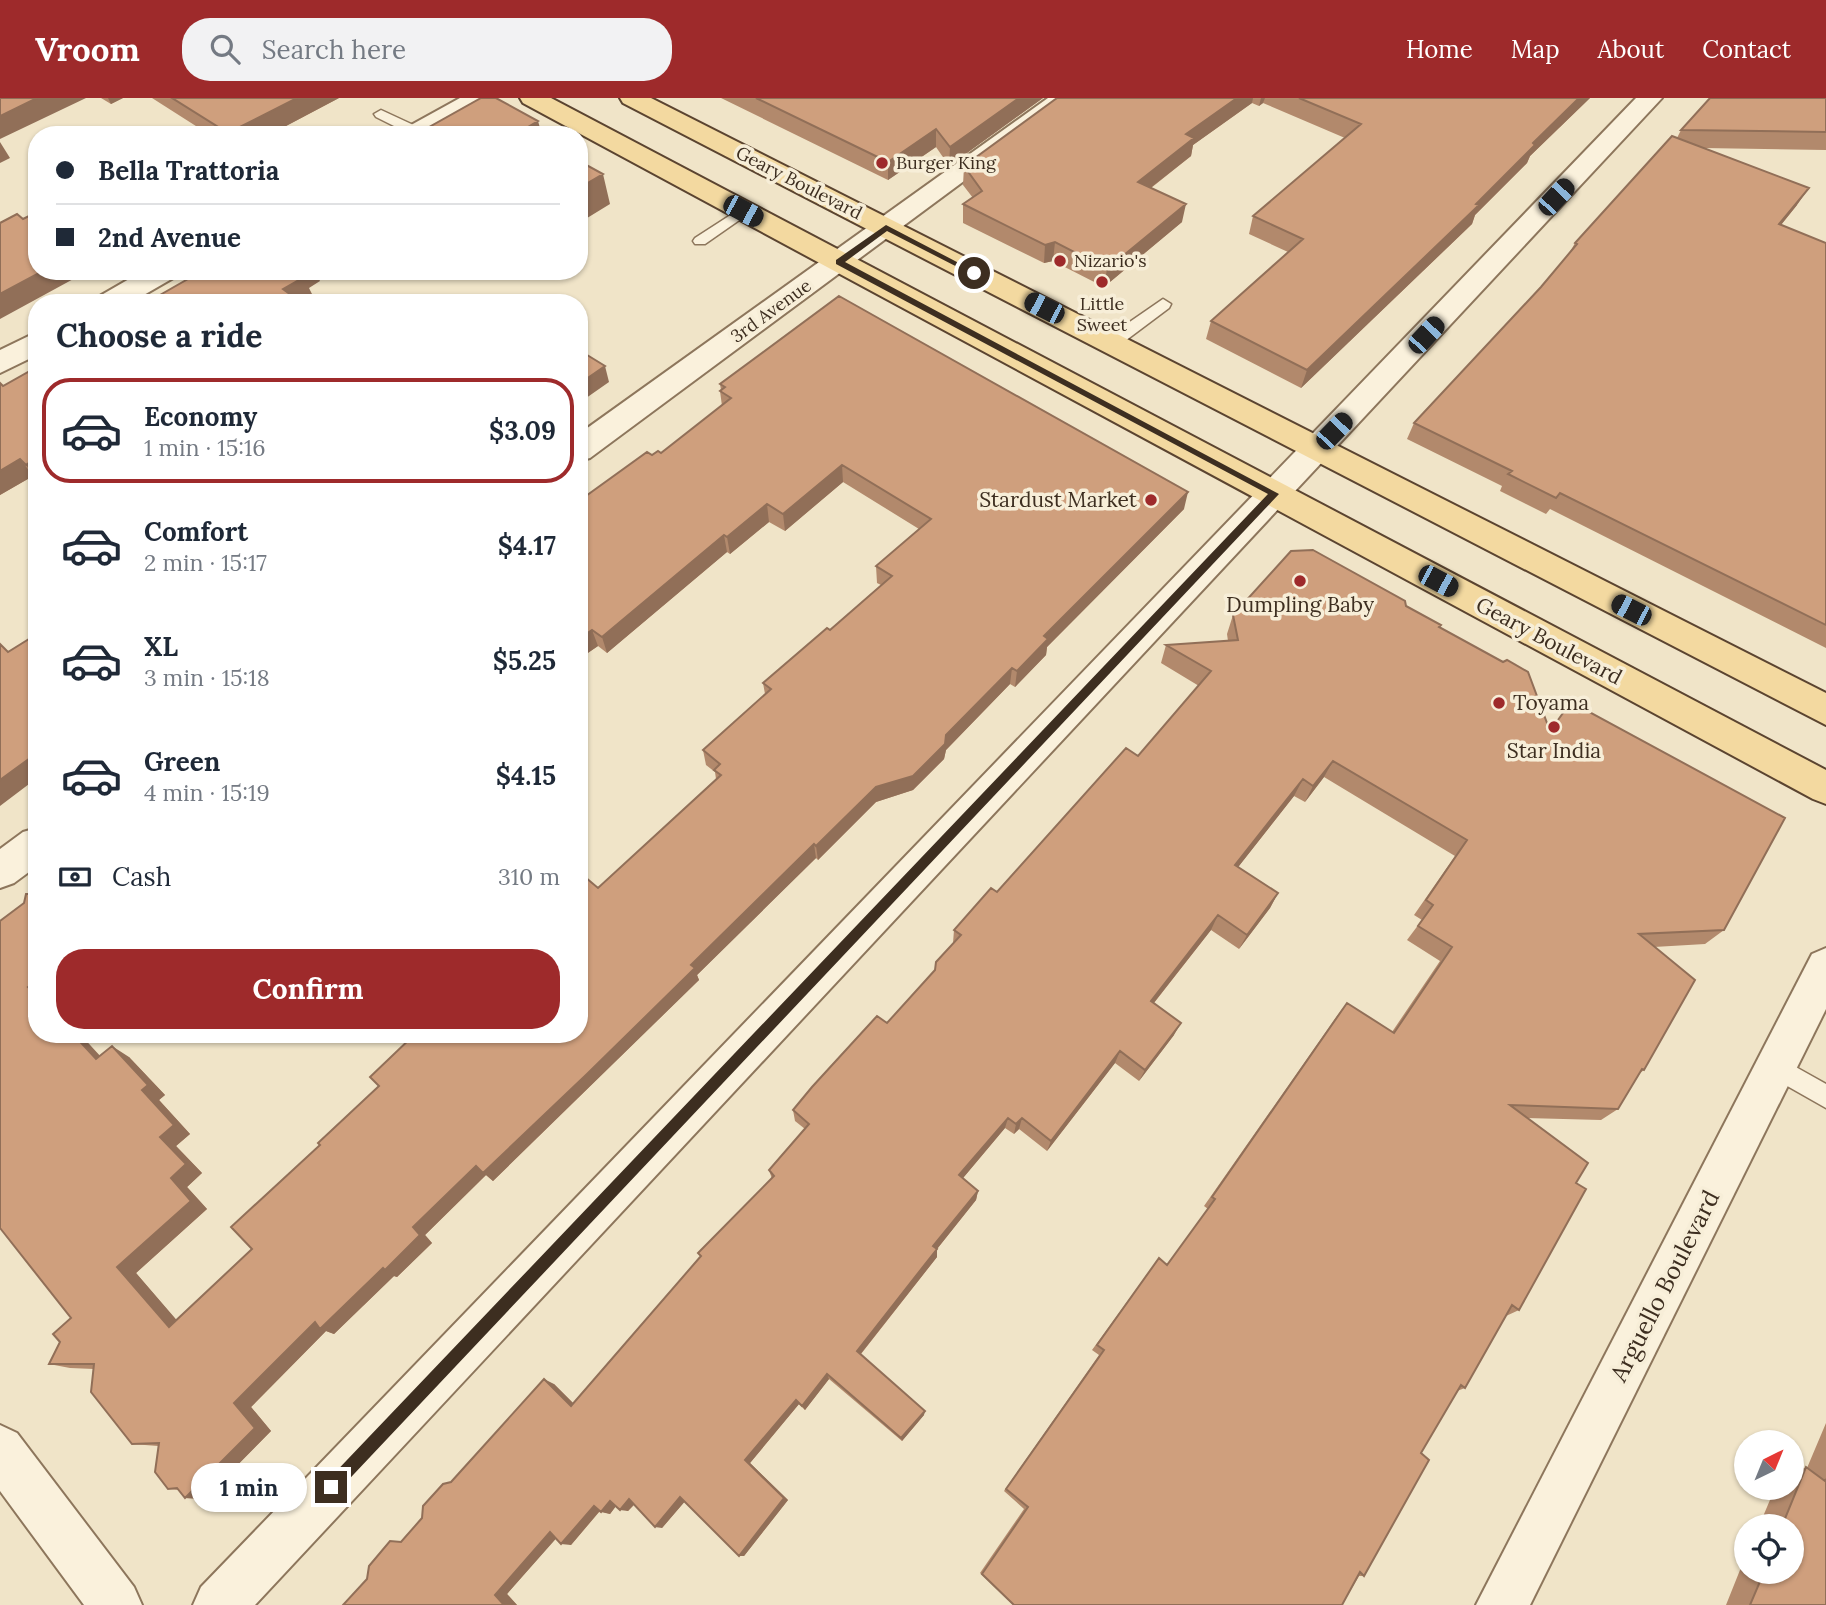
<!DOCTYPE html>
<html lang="en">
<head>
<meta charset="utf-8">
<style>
  body { margin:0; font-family:Lora,serif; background:#f2f2f3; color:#1f2937; height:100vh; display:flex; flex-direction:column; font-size:26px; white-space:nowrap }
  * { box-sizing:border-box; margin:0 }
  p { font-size:23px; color:#747a83 }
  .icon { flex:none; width:38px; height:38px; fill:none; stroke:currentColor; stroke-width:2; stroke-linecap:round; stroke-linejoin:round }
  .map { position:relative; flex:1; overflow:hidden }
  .details { position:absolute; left:28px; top:196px; width:560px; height:749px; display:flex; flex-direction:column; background:#fff; border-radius:28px; box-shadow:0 2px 5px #0004 }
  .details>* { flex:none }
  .hud { position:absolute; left:28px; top:28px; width:560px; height:154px; border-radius:28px; box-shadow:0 2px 5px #0004; display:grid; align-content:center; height:154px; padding:0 28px; background:#fff }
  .needle { width:46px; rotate:43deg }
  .buttons { position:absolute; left:1734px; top:1332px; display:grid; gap:14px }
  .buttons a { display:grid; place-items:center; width:70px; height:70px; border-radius:50%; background:#fff; box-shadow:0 2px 5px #0004; font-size:35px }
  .end { position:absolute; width:32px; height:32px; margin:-16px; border:9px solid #3d2e20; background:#fff; box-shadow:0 0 0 4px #fff }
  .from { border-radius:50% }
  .bubble { position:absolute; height:49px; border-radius:24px; background:#fff; box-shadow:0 2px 5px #0004; font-size:23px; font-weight:700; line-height:49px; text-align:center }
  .car { position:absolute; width:21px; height:42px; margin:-21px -10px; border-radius:9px; box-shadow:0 0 5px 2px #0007; background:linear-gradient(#222 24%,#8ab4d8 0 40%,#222 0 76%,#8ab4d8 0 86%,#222 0) }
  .hud b { display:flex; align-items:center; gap:24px; height:66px; font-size:26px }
  .hud b+b { border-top:2px solid #e0e1e3 }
  .hud i { width:18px; height:18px; background:#1f2937 }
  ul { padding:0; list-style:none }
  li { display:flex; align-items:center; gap:21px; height:105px; margin:0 14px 10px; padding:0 14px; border:4px solid transparent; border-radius:28px }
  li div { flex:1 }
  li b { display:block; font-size:26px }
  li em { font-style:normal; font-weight:700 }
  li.current { border-color:#9e2a2b }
  li>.icon { width:63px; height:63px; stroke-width:1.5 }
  h2 { padding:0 28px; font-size:32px; line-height:84px }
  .pay { display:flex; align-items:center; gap:18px; height:77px; padding:0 28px; font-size:26px }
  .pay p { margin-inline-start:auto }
  .button { display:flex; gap:14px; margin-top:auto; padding:14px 28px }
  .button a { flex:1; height:80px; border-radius:28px; background:#9e2a2b; color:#fff; font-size:28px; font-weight:700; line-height:80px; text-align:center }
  header { display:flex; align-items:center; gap:42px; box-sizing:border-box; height:98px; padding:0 35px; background:#9e2a2b; color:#fff }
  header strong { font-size:33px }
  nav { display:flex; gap:38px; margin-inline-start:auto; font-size:24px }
  .search { width:490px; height:63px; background:#f2f2f3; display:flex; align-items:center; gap:18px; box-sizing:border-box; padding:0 24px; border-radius:28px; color:#747a83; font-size:26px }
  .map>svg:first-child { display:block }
</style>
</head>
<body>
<header>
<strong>Vroom</strong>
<div class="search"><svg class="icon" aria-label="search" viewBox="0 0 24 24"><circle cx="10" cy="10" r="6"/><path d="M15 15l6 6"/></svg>Search here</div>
<nav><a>Home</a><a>Map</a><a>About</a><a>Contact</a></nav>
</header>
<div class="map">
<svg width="1826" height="1507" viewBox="0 0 1826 1507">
  <rect width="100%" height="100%" fill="#f0e4c8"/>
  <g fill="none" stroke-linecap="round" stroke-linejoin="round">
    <g stroke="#8d765c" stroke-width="3">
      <path id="service" d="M381,12L422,31L424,34L422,37H412L376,19L374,16Z
        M743,109L750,113L748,116L705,146H695L693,143L695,140Z
        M1163,201L1171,206L1169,210L1117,249H1105L1103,245L1105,241Z
        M1776,958L1826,986V1010L1768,977L1764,969L1768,961Z"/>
    </g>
    <g stroke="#8d765c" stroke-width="4">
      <path id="minor" d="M460,0H490L487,5L430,37H398L402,32Z
        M1048,0H1076L590,360L579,363V336Z
        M1636,0H1662L255,1507H193L201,1489Z
        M143,173H179L175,179L130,205H94L98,199Z
        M37,234V257L0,275V252Z
        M37,730V768L14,785L0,790V751L23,734Z
        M0,1327L17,1335L134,1489L142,1507H84L0,1393Z"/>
    </g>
    <g stroke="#8d765c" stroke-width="4">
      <path id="tertiary" d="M1826,850V911L1530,1507H1476L1812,856Z"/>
    </g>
    <g stroke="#5b4430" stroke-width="4">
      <path id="primary" d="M520,0H551L1826,672V706L1813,701L523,5Z
        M620,0H651L1826,595V627L623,5Z"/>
    </g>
    <use href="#service" fill="#faf1dc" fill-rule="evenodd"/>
    <use href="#minor" fill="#faf1dc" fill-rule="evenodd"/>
    <use href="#tertiary" fill="#faf1dc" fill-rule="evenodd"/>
    <use href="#primary" fill="#f3d9a0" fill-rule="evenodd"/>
  </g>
  <path fill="#b2896c" d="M101,0H123L111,6Z
    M152,0H339L269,37H210Z
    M721,0H1043L949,68L936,49L888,82Z
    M1057,0H1590L1530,58L1527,65L1475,117L1472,126L1301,290L1206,241L1211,223L1288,154L1249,136L1253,118L1345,40L1263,5L1259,8L1252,5L1193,47L1191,58L1151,90L1182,124L1104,189L1053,163L1044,165L963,125V106L973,100L963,87L964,68Z
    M1826,0V52L1703,50L1797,107L1781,127L1826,145V550L1550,411L1546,416L1500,393L1502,388L1407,341L1414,325L1541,189L1570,154L1575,145L1677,40L1681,32Z
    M480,173H502L491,180Z
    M37,269V381L33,378L0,397L3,288Z
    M720,286L1184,411L1047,549L1046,557L1015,589L1010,586L946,652L944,661L913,692L876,704L818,762L816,760L697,877L699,882L493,1083L486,1077L425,1137L432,1145L397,1179L394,1178L334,1236L326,1233L251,1309L271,1333L204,1401L185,1400L179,1392L168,1391L158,1348L132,1346L94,1271L70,1270L49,1266L71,1220L37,936L100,958L129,959L165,997L159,1002L190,1036L176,1048L202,1075L187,1089L207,1111L136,1175L176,1222L252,1151L598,790L716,681L715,674L706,667L703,652L765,596L763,585L830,532L881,487L877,485L876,468L919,431L843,384L785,433L769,424L730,456L727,454L607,555L598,548L579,561L652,357L661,355L722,308L720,293L721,292Z
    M1406,508L1441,527L1440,530L1550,632L1571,604L1724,832L1705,846L1654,849L1644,972L1640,975L1618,1011L1601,1022L1526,1020L1576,1085L1519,1212L1506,1218L1465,1290L1457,1293L1421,1355L1364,1478H1359L1342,1507H1013L980,1475L1024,1411L1004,1393L1099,1257L1092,1252L1159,1160L1167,1167L1208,1111L1204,1108L1337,918L1347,905L1392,934L1440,863L1407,842L1422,822L1414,817L1455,758L1324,679L1305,704L1294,698L1238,769L1278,795L1270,810L1239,851L1211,832L1154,905L1174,937L1139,983L1115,965L1047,1053L1019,1031L1014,1036L1005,1030L963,1080L978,1093L976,1102L937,1151V1159L861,1256L924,1317L902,1343L829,1281L805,1312L799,1306L750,1365L788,1402L744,1458L685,1403L662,1430L634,1407L628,1413L616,1408L610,1416L600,1413L571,1447L556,1440L507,1496L517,1507H343L422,1420L451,1384L554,1286L573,1305L701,1159L698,1155L772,1081L769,1072L805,1031L795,1023L793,1012L887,925L935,872L953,845L954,832L997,794L1138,658L1199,588L1161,565L1166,547L1228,543L1227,536L1233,517Z
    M1826,1325V1507H1726L1746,1457V1474H1792V1428H1759L1775,1390H1792V1371L1807,1370Z"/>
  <path fill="#916f58" d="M37,0H86L0,41V18Z
    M108,0H123L111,6Z
    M297,0H339L269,37H229L228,35Z
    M1019,0H1043L949,68L950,49Z
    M1237,0H1253L1252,5L1193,47L1191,58L1135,102L1138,84L1186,36Z
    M1261,0H1265L1263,5L1259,8Z
    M1579,0H1590L1530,58L1527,65L1475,117L1472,126L1301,290L1307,272L1533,45Z
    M538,23L542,37H524L523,32Z
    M936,31V49L888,82V64Z
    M0,44L10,60L0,65Z
    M603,76L610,106L579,125V90Z
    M1809,90L1797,107L1768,143L1779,126Z
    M1186,106L1182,124L1104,189L1107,171Z
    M1055,144L1053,163L1044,165L1045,147Z
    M43,173H88L0,221V196Z
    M299,173H315L320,183L309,190L312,196L297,205L283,191Z
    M489,173H502L491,180Z
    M605,268L609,284L579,305V286Z
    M20,361L33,378L0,397V373Z
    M30,364L37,372V380L26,367Z
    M842,367L843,384L785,433L783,416Z
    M1188,394L1184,411L1047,549L1046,557L1015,589L1017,573L1044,538Z
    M767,406L769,424L730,456L727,439Z
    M724,437L727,454L607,555L602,539Z
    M592,532L598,548L579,561V541Z
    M1012,570L1010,586L946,652L944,661L913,692L876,704L818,762L816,748L876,689L946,637Z
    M37,655V680L0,708V682Z
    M1333,663L1324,679L1305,704L1313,688Z
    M1303,681L1294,698L1228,782L1235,767Z
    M814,746L816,760L697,877L699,882L493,1083L486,1077L425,1137L432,1145L397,1179L394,1178L334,1236L326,1233L251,1309L271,1333L204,1401L185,1400L234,1305L315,1224L383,1170L413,1129L476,1068L691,867Z
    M1278,795L1270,810L1239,851L1247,837Z
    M1218,817L1211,832L1145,916L1151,903Z
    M37,882V898L28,889Z
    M1181,925L1174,937L1139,983L1145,972Z
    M73,936H80L113,972L96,961Z
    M112,948L129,959L165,997L159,1002L190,1036L176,1048L202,1075L187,1089L207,1111L136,1175L187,1234L169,1229L117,1169L171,1080L160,1039L142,992Z
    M1120,953L1115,965L1047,1053L1051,1043Z
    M1008,1020L1005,1030L958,1086L959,1077Z
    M1022,1020L1019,1031L1014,1036L1016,1026Z
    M978,1093L976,1102L933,1156V1148Z
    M937,1151V1159L859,1258L857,1253Z
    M827,1276L829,1281L805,1312L802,1308Z
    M544,1281L554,1286L580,1312L571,1308Z
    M796,1302L799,1306L750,1365L788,1402L744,1458H739L745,1362Z
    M925,1313L924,1317L902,1343L901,1340Z
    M680,1399L687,1401L662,1430L655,1429Z
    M629,1401L637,1403L628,1413L620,1412Z
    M610,1403L619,1404L610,1416L601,1414Z
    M594,1408L603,1409L571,1447L561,1446Z
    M550,1434L561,1435L507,1496L517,1507H504L495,1497Z"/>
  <path fill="#cf9f7d" stroke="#916f58" stroke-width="2" d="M0,0H37L0,18Z
    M172,0H297L228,35Z
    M481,0H496L538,23L523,32L532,37H415Z
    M756,0H1019L950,49L936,31L888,64Z
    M1057,0H1237L1186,36L1194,40L1138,84L1186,106L1107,171L1055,144L1045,147L963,106L982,93L964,68Z
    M1299,0H1579L1533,45L1535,47L1476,106L1479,107L1307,272L1211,223L1303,141L1253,118L1361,26Z
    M1710,0H1826V34L1681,32Z
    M1672,38L1809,90L1779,126L1826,145V527L1560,395L1556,400L1508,376L1512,373L1414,325L1541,189L1577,146L1575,145Z
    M579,63L603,76L579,90Z
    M37,114V173H43L0,196V125L17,116L23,121Z
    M202,173H299L297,174L304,179L283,191L302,205H152L163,199L160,197Z
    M494,198L504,205H484Z
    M839,198L1188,394L1044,538L1048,541L1017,573L1012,570L946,637L945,646L913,678L876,689L816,748L814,746L691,867L695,870L587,976L483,1075L476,1068L413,1129L420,1137L385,1172L383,1170L320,1231L315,1224L234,1305L255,1330L185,1400L177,1390L168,1391L155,1374L159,1345L132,1346L91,1294L94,1266H49L60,1244L53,1236L71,1220L0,1130V823L24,805L26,796H37V882L28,889L37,898V936H73L96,961L112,948L148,987L142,992L174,1027L160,1039L186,1066L171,1080L191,1103L117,1169L169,1229L252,1151L231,1129L320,1047L318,1045L379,988L370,979L415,936H579V774L598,790L721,677L714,672L720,666L703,652L771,591L763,585L827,530L830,532L892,478L876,468L931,421L842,367L783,416L767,406L727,439L724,437L602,539L592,532L579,541V403L647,354L652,357L658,353L661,355L731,300L720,293L725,289L720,286Z
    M579,252L605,268L579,286Z
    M37,269V370L30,364L26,367L20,361L0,373V285L3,288Z
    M1313,452L1405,503L1406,508L1441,527L1439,529L1503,564L1507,562L1528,574L1550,633L1571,604L1785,720L1724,832L1639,836L1695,882L1644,972L1642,971L1618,1011L1510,1007L1588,1065L1576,1085L1586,1091L1519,1212L1512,1207L1465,1290L1461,1287L1421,1355L1429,1362L1364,1478L1360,1474L1342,1507H1014L982,1476L1028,1409L1006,1391L1104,1252L1097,1247L1159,1160L1167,1167L1215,1101L1212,1099L1347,905L1394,935L1452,849L1418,828L1433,807L1426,802L1467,742L1333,663L1313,688L1303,681L1235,767L1278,795L1247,837L1218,817L1151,903L1181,925L1145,972L1120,953L1051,1043L1022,1020L1016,1026L1008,1020L959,1077L978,1093L933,1148L937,1151L857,1253L925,1313L901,1340L827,1276L802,1308L796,1302L745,1362L784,1400L739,1458L680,1399L655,1429L629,1401L620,1412L610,1403L601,1414L594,1408L561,1446L550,1434L495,1497L504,1507H343L367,1481L369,1468L390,1443L401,1444L422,1420L423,1408L443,1386L451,1384L544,1281L571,1308L701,1158L698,1155L774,1078L769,1072L809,1026L793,1012L812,989L877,918L887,925L935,872L936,864L961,837L954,832L991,790L997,794L1126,650L1138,658L1211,573L1166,547L1238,542L1233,517L1291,453Z
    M37,536V655L0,682V546L8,554Z
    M1806,1369L1825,1383L1826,1381V1507H1750L1764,1474H1792V1428H1782Z"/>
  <path fill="#3d2e20" d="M886,127L978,175L971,176L887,133L845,164L1279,396L337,1394L331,1396L326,1394L324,1389L326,1384L1268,396L836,166V162Z"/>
  <g fill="#9e2a2b" stroke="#f7eed8" stroke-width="2.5">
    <circle cx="882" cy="65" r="7"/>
    <circle cx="1060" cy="163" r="7"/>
    <circle cx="1102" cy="184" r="7"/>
    <circle cx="1151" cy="402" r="7"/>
    <circle cx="1300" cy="483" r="7"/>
    <circle cx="1499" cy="605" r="7"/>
    <circle cx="1554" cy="629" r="7"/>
  </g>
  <g text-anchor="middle" stroke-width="7" stroke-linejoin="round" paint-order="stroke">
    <g font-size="18" fill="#3d2e20" stroke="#f7eed8" text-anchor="start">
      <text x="896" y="71">Burger King</text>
      <text x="1074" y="169">Nizario's</text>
      <text x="1102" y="212" text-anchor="middle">Little<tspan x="1102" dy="21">Sweet</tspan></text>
    </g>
    <g font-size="18" fill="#3d2e20" stroke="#f7eed8">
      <text transform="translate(799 85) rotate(27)" y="6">Geary Boulevard</text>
      <text transform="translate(771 213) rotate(-36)" y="6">3rd Avenue</text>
    </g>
    <g font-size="21" fill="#3d2e20" stroke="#f7eed8">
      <text x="1137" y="409" text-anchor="end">Stardust Market</text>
      <text x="1300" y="514">Dumpling Baby</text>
      <text x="1513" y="612" text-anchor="start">Toyama</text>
      <text x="1554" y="660">Star India</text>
    </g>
    <g font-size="21" fill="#3d2e20" stroke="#f7eed8">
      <text transform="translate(1549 543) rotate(28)" y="7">Geary Boulevard</text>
    </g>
    <g font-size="24" fill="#3d2e20" stroke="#f7eed8">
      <text transform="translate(1665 1188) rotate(-63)" y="8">Arguello Boulevard</text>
    </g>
  </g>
</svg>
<div class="buttons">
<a><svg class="needle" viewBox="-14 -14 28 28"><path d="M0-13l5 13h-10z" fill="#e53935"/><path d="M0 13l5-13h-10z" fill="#747a83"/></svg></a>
<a><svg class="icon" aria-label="locate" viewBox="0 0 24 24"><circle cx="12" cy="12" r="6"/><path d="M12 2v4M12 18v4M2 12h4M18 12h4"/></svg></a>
</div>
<i class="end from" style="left:974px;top:175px"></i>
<i class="end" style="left:331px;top:1389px"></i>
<div class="bubble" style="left:191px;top:1365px;width:116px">1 min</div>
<i class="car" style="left:1556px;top:99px;rotate:43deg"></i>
<i class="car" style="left:743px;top:113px;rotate:118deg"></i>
<i class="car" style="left:1044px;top:210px;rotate:297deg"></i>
<i class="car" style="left:1426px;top:237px;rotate:43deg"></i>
<i class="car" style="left:1334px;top:333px;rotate:44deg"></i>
<i class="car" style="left:1438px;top:483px;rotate:118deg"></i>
<i class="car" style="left:1631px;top:512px;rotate:297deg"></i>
<div class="hud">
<b><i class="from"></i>Bella Trattoria</b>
<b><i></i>2nd Avenue</b>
</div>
<section class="details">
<h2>Choose a ride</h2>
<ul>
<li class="current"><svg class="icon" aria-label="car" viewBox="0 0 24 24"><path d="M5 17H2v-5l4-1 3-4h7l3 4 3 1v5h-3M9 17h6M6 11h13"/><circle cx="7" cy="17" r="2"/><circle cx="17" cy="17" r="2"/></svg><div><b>Economy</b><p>1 min · 15:16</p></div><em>$3.09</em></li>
<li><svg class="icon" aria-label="car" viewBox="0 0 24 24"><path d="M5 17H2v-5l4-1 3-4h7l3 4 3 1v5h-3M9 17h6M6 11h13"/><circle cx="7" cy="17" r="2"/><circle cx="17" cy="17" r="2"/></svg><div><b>Comfort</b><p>2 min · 15:17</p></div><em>$4.17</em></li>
<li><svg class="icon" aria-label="car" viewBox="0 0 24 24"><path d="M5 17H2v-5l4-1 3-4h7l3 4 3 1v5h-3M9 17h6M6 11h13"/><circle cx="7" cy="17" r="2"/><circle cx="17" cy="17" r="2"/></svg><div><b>XL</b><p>3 min · 15:18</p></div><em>$5.25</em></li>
<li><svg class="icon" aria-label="car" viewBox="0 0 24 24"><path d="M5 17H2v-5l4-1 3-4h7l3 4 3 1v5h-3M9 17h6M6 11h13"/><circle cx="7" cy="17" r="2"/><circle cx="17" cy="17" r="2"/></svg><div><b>Green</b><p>4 min · 15:19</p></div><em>$4.15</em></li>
</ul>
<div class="pay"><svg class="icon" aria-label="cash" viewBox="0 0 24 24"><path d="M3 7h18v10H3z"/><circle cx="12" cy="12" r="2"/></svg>Cash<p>310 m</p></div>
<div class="button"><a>Confirm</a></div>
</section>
</div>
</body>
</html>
